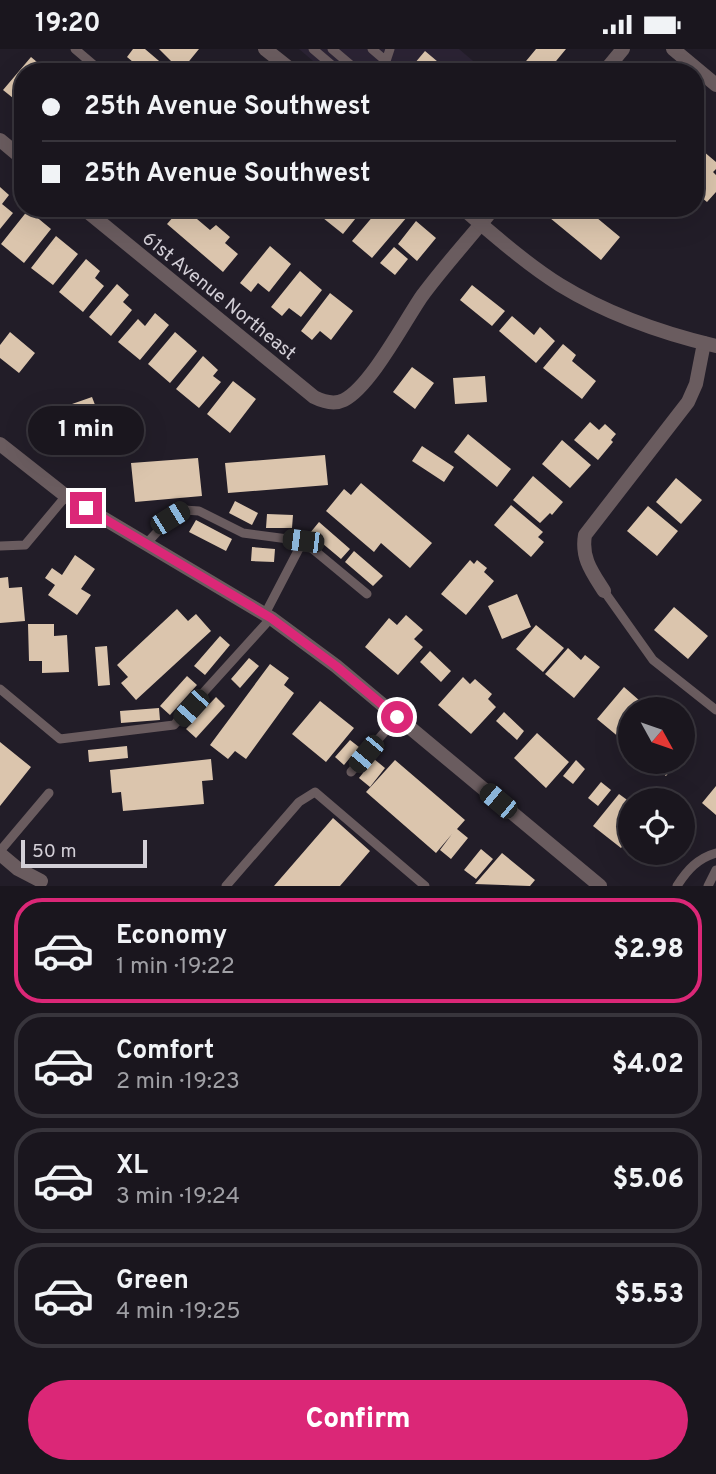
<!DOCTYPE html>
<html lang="en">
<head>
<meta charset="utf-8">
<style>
  body { margin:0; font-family:Overpass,sans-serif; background:#27232b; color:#f1f3f6; height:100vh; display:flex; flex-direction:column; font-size:26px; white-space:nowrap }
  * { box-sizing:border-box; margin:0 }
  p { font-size:23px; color:#9f9fa4 }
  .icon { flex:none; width:38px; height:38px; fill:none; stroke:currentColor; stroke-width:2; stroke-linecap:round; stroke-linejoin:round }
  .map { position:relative; height:837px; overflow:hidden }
  .sheet { display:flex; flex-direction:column; background:#1a161e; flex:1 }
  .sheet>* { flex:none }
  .hud { position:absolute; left:14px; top:14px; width:690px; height:154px; border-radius:28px; box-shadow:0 7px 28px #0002,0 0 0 2px #38353c; display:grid; align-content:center; height:154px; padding:0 28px; background:#1a161e }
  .needle { width:46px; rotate:130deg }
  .buttons { position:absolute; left:618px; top:648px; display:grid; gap:14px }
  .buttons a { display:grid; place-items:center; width:77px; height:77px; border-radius:50%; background:#1a161e; box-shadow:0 7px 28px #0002,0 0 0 2px #38353c; font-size:35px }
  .scale { position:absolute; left:21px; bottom:18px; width:126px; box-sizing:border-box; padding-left:7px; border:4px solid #d3cfd7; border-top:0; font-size:19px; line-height:24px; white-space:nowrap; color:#d3cfd7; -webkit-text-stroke:5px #221d28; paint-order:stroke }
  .end { position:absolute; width:32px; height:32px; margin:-16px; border:9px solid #db2777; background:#fff; box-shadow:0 0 0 4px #fff }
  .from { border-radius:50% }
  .bubble { position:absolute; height:49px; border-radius:24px; background:#1a161e; box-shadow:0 7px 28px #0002,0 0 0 2px #38353c; font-size:23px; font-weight:800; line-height:49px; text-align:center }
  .car { position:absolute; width:21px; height:42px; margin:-21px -10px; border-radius:9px; box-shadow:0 0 5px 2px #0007; background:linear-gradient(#222 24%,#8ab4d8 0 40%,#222 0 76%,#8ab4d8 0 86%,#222 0) }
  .hud b { display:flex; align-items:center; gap:24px; height:66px; font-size:26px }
  .hud b+b { border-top:2px solid #38353c }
  .hud i { width:18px; height:18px; background:#f1f3f6 }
  ul { padding:12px 0 0; list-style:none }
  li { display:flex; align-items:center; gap:21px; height:105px; margin:0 14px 10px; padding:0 14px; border:4px solid #38353c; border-radius:28px }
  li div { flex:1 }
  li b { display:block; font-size:26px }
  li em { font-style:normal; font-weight:800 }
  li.active { border-color:#db2777 }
  li>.icon { width:63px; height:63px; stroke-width:1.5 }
  .action { display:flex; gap:14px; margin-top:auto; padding:14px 28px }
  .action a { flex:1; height:80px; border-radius:42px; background:#db2777; color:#fff; font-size:28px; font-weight:800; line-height:80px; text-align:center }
  .status { display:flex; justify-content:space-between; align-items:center; height:49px; padding:0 35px; background:#1a161e; direction:ltr }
  .status svg { height:19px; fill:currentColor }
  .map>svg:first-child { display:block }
</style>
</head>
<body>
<div class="status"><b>19:20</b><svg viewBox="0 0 49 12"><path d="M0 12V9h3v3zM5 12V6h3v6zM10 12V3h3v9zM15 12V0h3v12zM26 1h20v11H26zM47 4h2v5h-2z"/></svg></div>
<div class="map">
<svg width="716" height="837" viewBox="0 0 716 837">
  <rect width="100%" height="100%" fill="#221d28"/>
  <path fill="#2b2334" d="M299,0H459L486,23H326Z"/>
  <path fill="#dbc5ad" d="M133,0H145L172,23H145L127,8Z
    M159,0H199L181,22Z
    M536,0H566L547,23H517Z
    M425,2L450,23H411L409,21Z
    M31,8L49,23H23V57L3,41Z
    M703,102L716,113V120L713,123L716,126V143L707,153L695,143V112Z
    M0,138L9,146L2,155L13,164L0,180Z
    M181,159H184L210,181L216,176L230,188L225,194L238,205L223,223L167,175Z
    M330,159H364L343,185L323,169Z
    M380,159H397L407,168L372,209L352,192Z
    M558,159H585L620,188L601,211L550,169Z
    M28,161L51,180L24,214L1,195Z
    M416,172L436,189L417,212L398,195Z
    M56,187L78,205L53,236L31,219Z
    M270,197L291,215L269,243L258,234L251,243L240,234Z
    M394,198L408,210L395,226L380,214Z
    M86,210L100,222L95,229L104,237L83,263L59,243Z
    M300,222L322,241L301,268L289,259L282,267L271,258Z
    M117,235L129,246L123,253L132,261L111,287L89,268Z
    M472,236L505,262L492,277L460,251Z
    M330,244L353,262L331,291L320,282L312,291L301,282Z
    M155,264L169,276L140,311L118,293L138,270L145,277Z
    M512,267L534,286L540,278L555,292L536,314L499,282Z
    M10,283L35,304L19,324L0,309V296Z
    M175,283L197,302L170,334L148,315Z
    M563,295L576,306L572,312L596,332L582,350L543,319Z
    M203,307L218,321L213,327L221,333L199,359L176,340Z
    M412,318L434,334L415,360L393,343Z
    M485,327L487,353L455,355L453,329Z
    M233,332L256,350L230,384L207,365Z
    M92,348L107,387L87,395L72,355Z
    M590,373L599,381L605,375L616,385L611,391L613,393L598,411L574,391Z
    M468,385L511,420L497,438L454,403Z
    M562,391L591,416L570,439L542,415Z
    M422,397L454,418L444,433L412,412Z
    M325,406L328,436L228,444L225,414Z
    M198,409L202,447L135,453L131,414Z
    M533,427L563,453L552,466L550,464L540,474L513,451Z
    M676,429L702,451L681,475L656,453Z
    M361,434L432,494L410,519L381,494L374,503L326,462L344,440L351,446Z
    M235,452L258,464L252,476L229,464Z
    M511,456L543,483L538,488L544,493L531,508L494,476Z
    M648,457L678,482L657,507L627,482Z
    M267,465L293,466L292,479H266Z
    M196,471L232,490L226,502L189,483Z
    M319,473L350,500L341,510L310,484Z
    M252,498L275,500L274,513L251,512Z
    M354,502L383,527L373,537L345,513Z
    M75,506L95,520L81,540L91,546L77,566L48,546L55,536L45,529L52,519L62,526Z
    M470,511L474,515L477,511L487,519L484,523L494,532L466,566L441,545Z
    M8,528L9,539L22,538L25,572L0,574V529Z
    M517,545L531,578L502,590L488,557Z
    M674,558L708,587L688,610L654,581Z
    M177,560L188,572L196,565L211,582L136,651L121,634L128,628L117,616Z
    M406,566L423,581L414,590L423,598L398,626L365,598L389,569L397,576Z
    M28,575H54V587L67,586L69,623L42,624V612H29Z
    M536,576L564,599L543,623L516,600Z
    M220,587L230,596L205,626L194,617Z
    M107,597L110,636L98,637L95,598Z
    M568,599L581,611L585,606L600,618L574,649L545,625Z
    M430,602L451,622L441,633L420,613Z
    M249,609L259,617L240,639L231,630Z
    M270,615L289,629L284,636L294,644L246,710L235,702L228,710L210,696Z
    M187,627L197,636L170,666L160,657Z
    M463,628L470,635L475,630L492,645L488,650L496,658L471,685L438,656Z
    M624,638L640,652L638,654L644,660H630V689L626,694L597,670Z
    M216,648L225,657L196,689L186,680Z
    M320,652L354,679L326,713L292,685Z
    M159,659L160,671L121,674L120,662Z
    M504,663L524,682L517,691L496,672Z
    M537,684L569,713L546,739L514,709Z
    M350,691L359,698L344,716L335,708Z
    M0,693L31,718L0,757Z
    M127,697L128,709L89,713L88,701Z
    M211,710L213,731L202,732L204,755L123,762L121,743L112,744L110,721Z
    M374,710L385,719L370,738L359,729Z
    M395,711L465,771L457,780L468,789L451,810L440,801L452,785L436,804L366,743Z
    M576,711L585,720L573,735L563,727Z
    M648,712H678L666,727Z
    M601,733L611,741L598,757L588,749Z
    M716,737V766L702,754Z
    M619,745L630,753V788L621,799L593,777Z
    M333,769L370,802L340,837H274Z
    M481,800L493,810L476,830L464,821Z
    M502,804L535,831L530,837L475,835Z"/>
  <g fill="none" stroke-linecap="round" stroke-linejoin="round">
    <path stroke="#6a5c5f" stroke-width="9" d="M75,0L102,23
      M313,0L340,23
      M332,0L359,23
      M372,0L386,12
      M378,23L386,12L390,0
      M146,495L170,469L184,461L199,462L243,484L303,492L367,545
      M0,497L25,496L66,447
      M604,542L653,611L716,661
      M265,565L303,492
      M0,640L60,690L174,676L271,569
      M351,723L397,668
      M0,802L49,744
      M226,837L299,753L315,743L425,837
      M677,837C687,821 698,809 716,804
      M708,837L716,821"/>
    <path stroke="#6a5c5f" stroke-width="14" d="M673,0L716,36
      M604,23L623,0
      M0,91L23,110
      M83,159L314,348C324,353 334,356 344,351C371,337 404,273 422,247C444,217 470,189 494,159
      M0,395L66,447L271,569L336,617L600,837
      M604,542C592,523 581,509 585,486L688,353L696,335L704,294
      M0,805L18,820L41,832"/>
    <path stroke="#6a5c5f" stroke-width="14" d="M265,0L294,23
      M462,159C494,186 525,214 560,236C609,266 661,284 716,297"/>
  </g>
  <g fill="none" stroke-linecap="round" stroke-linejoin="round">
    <path stroke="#db2777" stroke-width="9" d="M86,459L271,569L336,617L397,668"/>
  </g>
  <g text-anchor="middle" stroke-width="7" stroke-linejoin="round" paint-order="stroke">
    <g font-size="19" fill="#d3cfd7" stroke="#221d28">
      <text transform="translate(220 246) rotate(39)" y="7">61st Avenue Northeast</text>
    </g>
  </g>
</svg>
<div class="buttons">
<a><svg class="needle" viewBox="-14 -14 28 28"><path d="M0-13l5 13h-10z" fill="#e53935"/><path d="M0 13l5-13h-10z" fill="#9f9fa4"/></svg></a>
<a><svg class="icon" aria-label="locate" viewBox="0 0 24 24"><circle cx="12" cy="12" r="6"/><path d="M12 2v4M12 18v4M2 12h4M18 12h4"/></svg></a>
</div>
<div class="scale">50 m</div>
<i class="end from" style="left:397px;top:668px"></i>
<i class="end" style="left:86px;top:459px"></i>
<div class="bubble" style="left:28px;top:357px;width:116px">1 min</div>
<i class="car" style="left:170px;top:469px;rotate:58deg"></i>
<i class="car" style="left:303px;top:492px;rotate:277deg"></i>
<i class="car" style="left:191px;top:659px;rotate:222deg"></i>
<i class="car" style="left:366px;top:705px;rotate:220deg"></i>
<i class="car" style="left:498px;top:752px;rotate:310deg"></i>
<div class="hud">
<b><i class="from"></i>25th Avenue Southwest</b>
<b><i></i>25th Avenue Southwest</b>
</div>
</div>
<section class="sheet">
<ul>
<li class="active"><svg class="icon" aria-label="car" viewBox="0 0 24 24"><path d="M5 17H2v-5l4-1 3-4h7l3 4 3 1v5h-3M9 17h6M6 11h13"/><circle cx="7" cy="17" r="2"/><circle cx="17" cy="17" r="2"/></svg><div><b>Economy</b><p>1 min · 19:22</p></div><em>$2.98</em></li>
<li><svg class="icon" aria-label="car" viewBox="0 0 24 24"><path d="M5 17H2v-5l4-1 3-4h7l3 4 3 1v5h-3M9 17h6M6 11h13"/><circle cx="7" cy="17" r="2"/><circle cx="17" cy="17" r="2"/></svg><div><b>Comfort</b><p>2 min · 19:23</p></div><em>$4.02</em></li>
<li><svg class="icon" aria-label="car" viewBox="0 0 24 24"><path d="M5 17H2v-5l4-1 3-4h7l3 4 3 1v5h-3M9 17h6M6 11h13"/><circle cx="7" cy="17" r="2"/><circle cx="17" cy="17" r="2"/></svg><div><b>XL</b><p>3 min · 19:24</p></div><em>$5.06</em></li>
<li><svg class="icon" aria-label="car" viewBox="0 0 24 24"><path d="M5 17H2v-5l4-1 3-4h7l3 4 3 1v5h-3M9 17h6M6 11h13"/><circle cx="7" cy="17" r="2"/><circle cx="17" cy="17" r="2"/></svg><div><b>Green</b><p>4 min · 19:25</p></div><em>$5.53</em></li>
</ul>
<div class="action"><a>Confirm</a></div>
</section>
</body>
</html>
